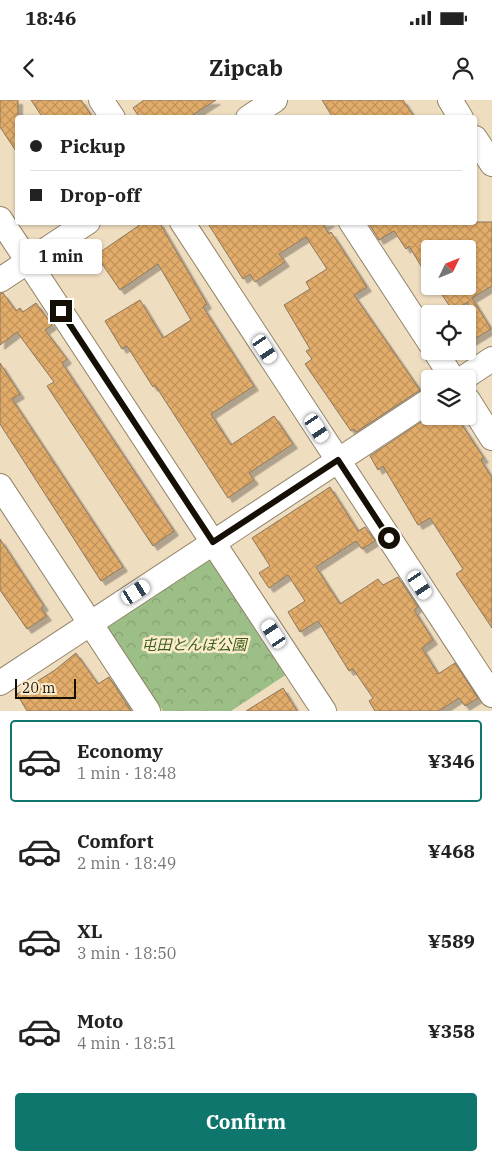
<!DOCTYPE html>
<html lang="en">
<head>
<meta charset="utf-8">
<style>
  body { margin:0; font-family:"IBM Plex Serif","Noto Sans JP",serif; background:#f6f6f6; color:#222; height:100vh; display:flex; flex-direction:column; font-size:19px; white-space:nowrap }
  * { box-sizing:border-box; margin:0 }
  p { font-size:16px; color:#767676 }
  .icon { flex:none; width:28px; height:28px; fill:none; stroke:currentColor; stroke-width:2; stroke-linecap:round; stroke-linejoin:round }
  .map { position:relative; height:611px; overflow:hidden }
  .panel { display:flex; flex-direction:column; background:#fff; flex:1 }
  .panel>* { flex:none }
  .top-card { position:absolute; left:15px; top:15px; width:462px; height:110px; border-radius:5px; box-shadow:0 1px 4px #0004; display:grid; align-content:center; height:110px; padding:0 15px; background:#fff }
  .needle { width:32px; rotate:47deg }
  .controls { position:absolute; left:421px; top:140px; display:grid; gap:10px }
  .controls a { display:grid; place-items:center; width:55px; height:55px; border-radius:5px; background:#fff; box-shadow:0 1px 4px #0004; font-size:25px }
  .scale { position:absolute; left:15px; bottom:12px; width:61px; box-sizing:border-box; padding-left:5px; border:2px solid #150f06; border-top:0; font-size:14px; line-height:18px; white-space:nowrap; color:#150f06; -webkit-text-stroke:4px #fcebcd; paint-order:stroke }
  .end { position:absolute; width:22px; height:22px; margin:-11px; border:6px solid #150f06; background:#fff; box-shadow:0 0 0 2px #fff }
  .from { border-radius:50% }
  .bubble { position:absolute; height:35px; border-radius:5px; background:#fff; box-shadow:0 1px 4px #0004; font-size:16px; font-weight:800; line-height:35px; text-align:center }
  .car { position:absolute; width:15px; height:30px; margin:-15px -8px; border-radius:6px; box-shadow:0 0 4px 1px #0007; background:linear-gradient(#fff 24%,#345 0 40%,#fff 0 76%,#345 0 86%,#fff 0) }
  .top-card b { display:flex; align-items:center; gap:18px; height:48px; font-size:19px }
  .top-card b+b { border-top:1px solid #e0e0e0 }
  .top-card i { width:12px; height:12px; background:#222 }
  ul { padding:9px 0 0; list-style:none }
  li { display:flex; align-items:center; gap:15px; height:82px; margin:0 10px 8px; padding:0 5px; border:2px solid transparent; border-radius:5px }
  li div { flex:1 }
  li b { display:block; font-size:19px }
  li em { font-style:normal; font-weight:800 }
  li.active { border-color:#0f766e }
  li>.icon { width:45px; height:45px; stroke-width:1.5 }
  .primary-button { display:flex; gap:10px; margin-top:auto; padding:10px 15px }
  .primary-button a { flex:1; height:58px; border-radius:5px; background:#0f766e; color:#fff; font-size:20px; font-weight:800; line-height:58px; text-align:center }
  .status { display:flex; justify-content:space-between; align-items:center; height:35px; padding:0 25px; background:#fff; direction:ltr }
  .status svg { height:14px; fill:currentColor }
  header { display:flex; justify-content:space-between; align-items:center; height:65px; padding:0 15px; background:#fff; font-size:22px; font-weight:800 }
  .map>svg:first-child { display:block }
</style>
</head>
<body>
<div class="status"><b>18:46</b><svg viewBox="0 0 49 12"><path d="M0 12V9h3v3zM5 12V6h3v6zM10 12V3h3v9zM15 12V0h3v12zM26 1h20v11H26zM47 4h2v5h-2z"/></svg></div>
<header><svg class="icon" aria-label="back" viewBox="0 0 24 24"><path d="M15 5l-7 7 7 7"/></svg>Zipcab<svg class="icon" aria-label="person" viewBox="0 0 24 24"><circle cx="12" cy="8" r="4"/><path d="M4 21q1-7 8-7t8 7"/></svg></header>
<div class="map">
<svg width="492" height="611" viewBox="0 0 492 611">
  <defs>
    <pattern id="forest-crowns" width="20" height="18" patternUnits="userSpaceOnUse" patternTransform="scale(1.25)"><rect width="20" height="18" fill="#9cbe87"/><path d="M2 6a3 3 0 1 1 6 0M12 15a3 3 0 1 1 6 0" fill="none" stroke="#86a273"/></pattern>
    <pattern id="building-cross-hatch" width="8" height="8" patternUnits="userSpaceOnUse" patternTransform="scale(1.25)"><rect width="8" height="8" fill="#e2ac6a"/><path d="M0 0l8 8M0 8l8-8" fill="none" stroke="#c1935a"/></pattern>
    <filter id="shadow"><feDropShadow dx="4.5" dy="4.5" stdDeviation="0" flood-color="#0004"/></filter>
  </defs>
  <rect width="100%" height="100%" fill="#efddc0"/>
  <path fill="url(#forest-crowns)" d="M210,455L287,574L231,611H163L105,524Z"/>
  <path fill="url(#building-cross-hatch)" stroke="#8b775f" filter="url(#shadow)" d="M0,0H18V54L0,27Z
    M31,0H81L93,18H43Z
    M144,0H216L188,18H140L133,8Z
    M322,0H403L415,18H333Z
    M144,122H159L207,204L203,207L254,286L211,314L231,345L274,316L293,344L249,373L254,380L228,398L155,285L153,287L127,246L122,249L105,221L140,200L163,238L191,220L158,164L120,190L96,155Z
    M207,122H330L324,126L329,134L331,132L367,187L354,195L420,290L356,332L354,329L351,331L305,264L312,259L306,251L310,249L284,205L310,189L306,182L327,169L306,137L279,154L285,162L255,182L250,174L243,179Z
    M368,122H492V186L472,198L491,229L468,243V202L453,211L436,186H468V149H430V181L409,146L406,149L394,131L379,140Z
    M3,193L16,211L20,208L23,212L36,203L52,225L45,230L67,259L62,263L174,431L153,446L47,286L54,282L17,232L0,245V194Z
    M0,263L20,294L12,299L123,467L101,481L0,324Z
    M430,316H456L484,358L481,360L492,378V528L456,474L463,469L430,418L418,425L383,366L378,370L370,356Z
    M330,387L358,431L365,427L375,441L362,449L356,441L316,467L340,504L378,479L383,485L398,477L418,507L414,510L433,540L422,548L438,574L455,563L478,598L465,606L459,598L439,611H375L369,601L373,598L353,569L349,571L318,521L300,532L288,512L305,501L288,475L269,488L259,473L270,466L252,438Z
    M0,439L44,506L41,508L47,516L27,529L0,490Z
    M76,553L98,584L109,577L131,611H27L17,594L55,570Z
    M283,588L297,611H246Z"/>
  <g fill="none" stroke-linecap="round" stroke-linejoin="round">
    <g stroke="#928367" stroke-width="26">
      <path id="street" d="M101,0L113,18
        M450,0L461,18
        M248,18L275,0
        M475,38L492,64
        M0,119L324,611
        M182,122L492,595
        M351,122L430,243
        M0,180L88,122
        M435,251L453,279
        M462,279L492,259
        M468,300L492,338
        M0,386L148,611
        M0,583L430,300"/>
    </g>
    <use href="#street" stroke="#fff" stroke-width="24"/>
  </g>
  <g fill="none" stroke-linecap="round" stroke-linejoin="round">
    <path stroke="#150f06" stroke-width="6" d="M61,211L213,442L338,360L389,438"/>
  </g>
  <g text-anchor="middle" stroke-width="5" stroke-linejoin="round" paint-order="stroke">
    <g font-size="15" font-style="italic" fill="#385f19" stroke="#fcebcd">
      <text x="194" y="550">屯田とんぼ公園</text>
    </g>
  </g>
</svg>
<div class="controls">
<a><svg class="needle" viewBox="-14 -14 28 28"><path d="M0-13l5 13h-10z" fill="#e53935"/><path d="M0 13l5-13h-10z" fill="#767676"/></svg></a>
<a><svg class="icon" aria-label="locate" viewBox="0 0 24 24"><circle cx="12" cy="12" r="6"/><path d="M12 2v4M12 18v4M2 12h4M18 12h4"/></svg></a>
<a><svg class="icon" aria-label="layers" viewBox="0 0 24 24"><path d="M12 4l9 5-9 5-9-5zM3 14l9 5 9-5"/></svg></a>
</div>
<div class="scale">20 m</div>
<i class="end from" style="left:389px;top:438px"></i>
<i class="end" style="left:61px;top:211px"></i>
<div class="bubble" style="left:20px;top:139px;width:82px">1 min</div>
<i class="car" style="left:265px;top:249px;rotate:147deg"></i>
<i class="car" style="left:317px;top:328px;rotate:147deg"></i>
<i class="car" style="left:420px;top:485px;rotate:147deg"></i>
<i class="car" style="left:136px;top:492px;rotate:57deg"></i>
<i class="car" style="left:274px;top:534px;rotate:327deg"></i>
<div class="top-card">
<b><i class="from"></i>Pickup</b>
<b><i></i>Drop-off</b>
</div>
</div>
<section class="panel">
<ul>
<li class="active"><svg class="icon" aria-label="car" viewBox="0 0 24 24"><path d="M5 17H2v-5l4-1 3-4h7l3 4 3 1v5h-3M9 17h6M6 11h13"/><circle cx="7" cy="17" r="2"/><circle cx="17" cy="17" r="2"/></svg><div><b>Economy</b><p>1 min · 18:48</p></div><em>¥346</em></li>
<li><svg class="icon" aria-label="car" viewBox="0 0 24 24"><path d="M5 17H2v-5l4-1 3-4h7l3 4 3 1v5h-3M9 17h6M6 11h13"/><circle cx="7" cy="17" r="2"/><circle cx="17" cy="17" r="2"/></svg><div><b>Comfort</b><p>2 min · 18:49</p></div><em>¥468</em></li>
<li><svg class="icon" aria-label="car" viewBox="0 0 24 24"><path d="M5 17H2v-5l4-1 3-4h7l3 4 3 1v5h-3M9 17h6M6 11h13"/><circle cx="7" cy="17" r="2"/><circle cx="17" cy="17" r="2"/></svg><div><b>XL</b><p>3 min · 18:50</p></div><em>¥589</em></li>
<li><svg class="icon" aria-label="car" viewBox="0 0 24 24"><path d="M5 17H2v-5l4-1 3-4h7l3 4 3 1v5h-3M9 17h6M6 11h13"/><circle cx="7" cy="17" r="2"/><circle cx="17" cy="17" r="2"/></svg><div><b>Moto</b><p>4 min · 18:51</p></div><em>¥358</em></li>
</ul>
<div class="primary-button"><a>Confirm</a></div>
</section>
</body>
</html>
